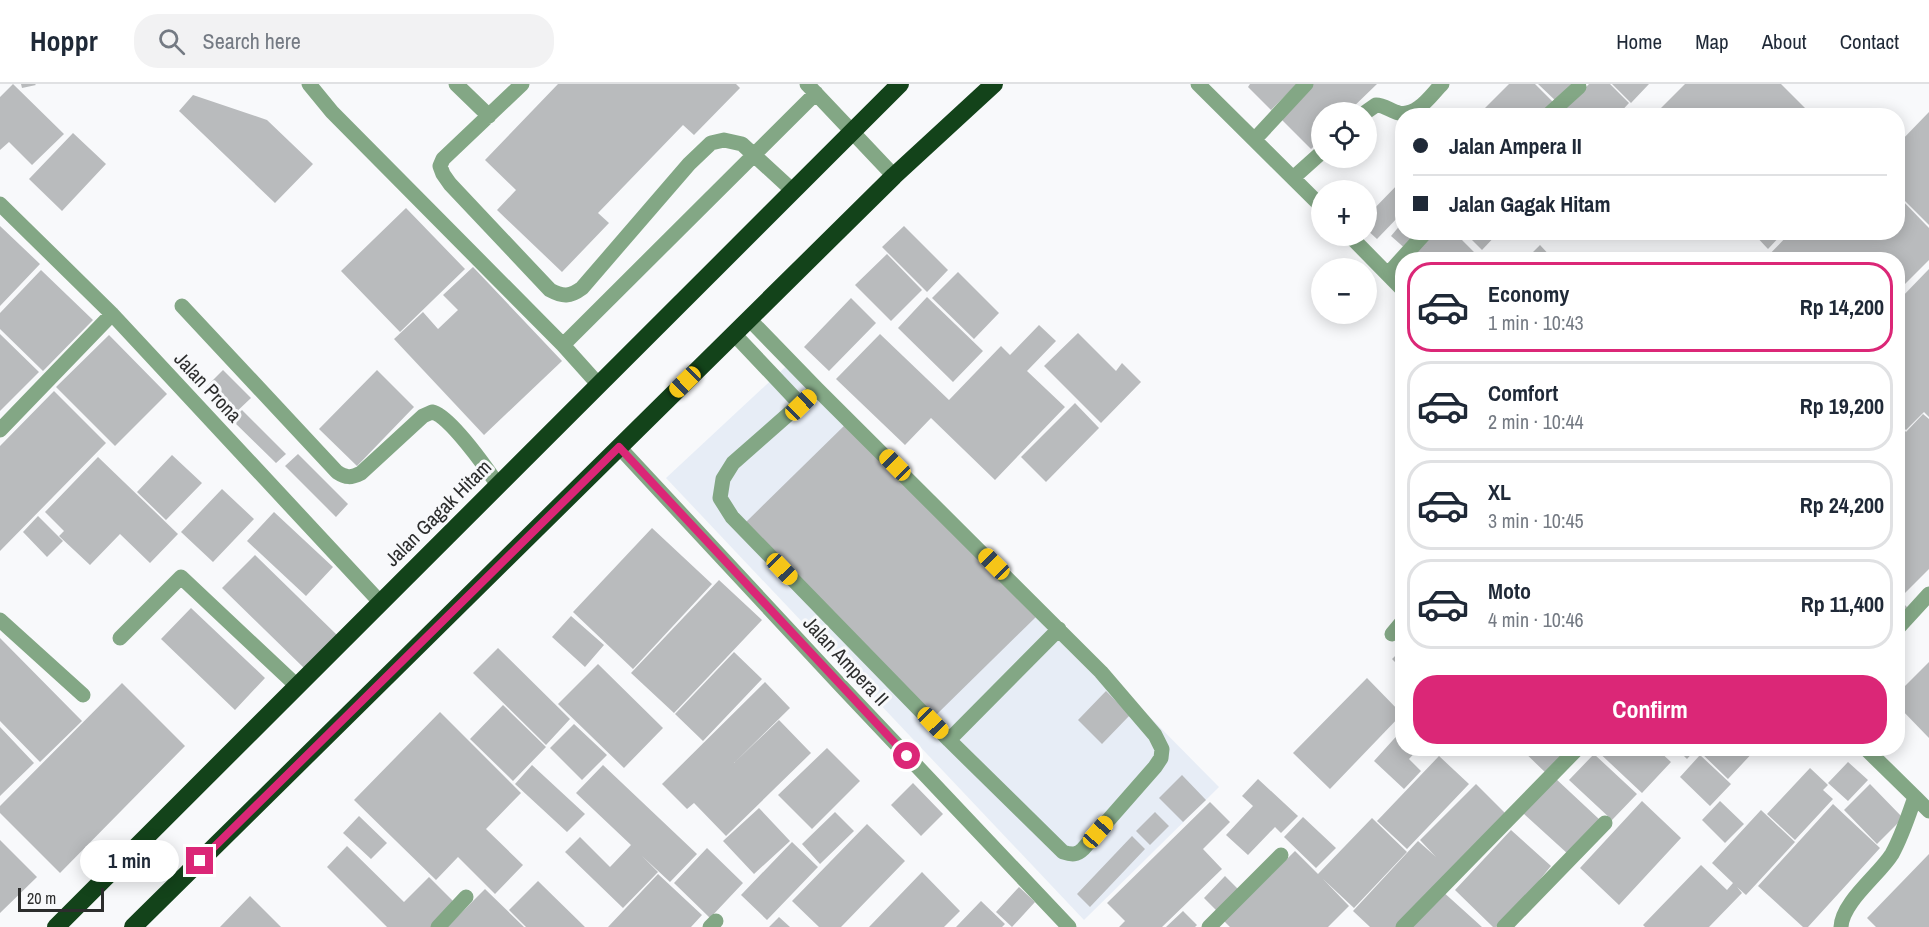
<!DOCTYPE html>
<html lang="en">
<head>
<meta charset="utf-8">
<style>
  body { margin:0; font-family:"Archivo Narrow",sans-serif; background:#f2f2f3; color:#1f2937; height:100vh; display:flex; flex-direction:column; font-size:22px; white-space:nowrap }
  * { box-sizing:border-box; margin:0 }
  p { font-size:20px; color:#747a83 }
  .icon { flex:none; width:33px; height:33px; fill:none; stroke:currentColor; stroke-width:2; stroke-linecap:round; stroke-linejoin:round }
  .map { position:relative; flex:1; overflow:hidden }
  .panel { position:absolute; left:1395px; top:168px; width:510px; height:504px; display:flex; flex-direction:column; background:#fff; border-radius:24px; box-shadow:0 3px 15px #0003 }
  .panel>* { flex:none }
  .banner { position:absolute; left:1395px; top:24px; width:510px; height:132px; border-radius:24px; box-shadow:0 3px 15px #0003; display:grid; align-content:center; height:132px; padding:0 18px; background:#fff }
  .buttons { position:absolute; left:1311px; top:18px; display:grid; gap:12px }
  .buttons a { display:grid; place-items:center; width:66px; height:66px; border-radius:50%; background:#fff; box-shadow:0 3px 15px #0003; font-size:30px }
  .scale { position:absolute; left:18px; bottom:15px; width:86px; box-sizing:border-box; padding-left:6px; border:3px solid #2c2d2d; border-top:0; font-size:16px; line-height:21px; white-space:nowrap; color:#2c2d2d; -webkit-text-stroke:4px #f8f9fb; paint-order:stroke }
  .end { position:absolute; width:27px; height:27px; margin:-14px; border:8px solid #db2777; background:#fff; box-shadow:0 0 0 3px #fff }
  .from { border-radius:50% }
  .bubble { position:absolute; height:42px; border-radius:21px; background:#fff; box-shadow:0 3px 15px #0003; font-size:20px; font-weight:700; line-height:42px; text-align:center }
  .car { position:absolute; width:18px; height:36px; margin:-18px -9px; border-radius:8px; box-shadow:0 0 4px 2px #0007; background:linear-gradient(#f5c518 24%,#345 0 40%,#f5c518 0 76%,#345 0 86%,#f5c518 0) }
  .banner b { display:flex; align-items:center; gap:21px; height:57px; font-size:22px }
  .banner b+b { border-top:2px solid #e0e1e3 }
  .banner i { width:15px; height:15px; background:#1f2937 }
  ul { padding:10px 0 0; list-style:none }
  li { display:flex; align-items:center; gap:18px; height:90px; margin:0 12px 9px; padding:0 6px; border:3px solid #e0e1e3; border-radius:24px }
  li div { flex:1 }
  li b { display:block; font-size:22px }
  li em { font-style:normal; font-weight:700 }
  li.on { border-color:#db2777 }
  li>.icon { width:54px; height:54px; stroke-width:1.5 }
  .action { display:flex; gap:12px; margin-top:auto; padding:12px 18px }
  .action a { flex:1; height:69px; border-radius:24px; background:#db2777; color:#fff; font-size:24px; font-weight:700; line-height:69px; text-align:center }
  header { display:flex; align-items:center; gap:36px; box-sizing:border-box; height:84px; padding:0 30px; background:#fff; border-bottom:2px solid #e0e1e3 }
  header strong { font-size:28px }
  nav { display:flex; gap:33px; margin-inline-start:auto; font-size:21px }
  .search { width:420px; height:54px; background:#f2f2f3; display:flex; align-items:center; gap:15px; box-sizing:border-box; padding:0 21px; border-radius:24px; color:#747a83; font-size:22px }
  .map>svg:first-child { display:block }
</style>
</head>
<body>
<header>
<strong>Hoppr</strong>
<div class="search"><svg class="icon" aria-label="search" viewBox="0 0 24 24"><circle cx="10" cy="10" r="6"/><path d="M15 15l6 6"/></svg>Search here</div>
<nav><a>Home</a><a>Map</a><a>About</a><a>Contact</a></nav>
</header>
<div class="map">
<svg width="1929" height="843" viewBox="0 0 1929 843">
  <rect width="100%" height="100%" fill="#f8f9fb"/>
  <path fill="#e7edf6" d="M795,274L1219,703L1084,836L666,394Z"/>
  <path fill="#b9bbbd" d="M13,0L64,50L32,81L9,58L0,66V13Z
    M21,0H35L36,1L22,4Z
    M558,0H736L740,4L694,51L683,41L598,129L609,139L562,188L497,126L516,106L485,76Z
    M1250,0H1297L1271,26L1248,3Z
    M1313,0H1377L1348,28H1322V55L1311,65L1280,34Z
    M1509,0H1535L1553,18L1540,32H1487L1482,27Z
    M1538,0H1577L1558,19Z
    M1589,0H1610L1629,19L1617,32H1558Z
    M1612,0H1649L1631,19Z
    M1685,0H1781L1813,32H1653Z
    M193,11L267,36L313,80L275,119L179,27Z
    M1929,28V141L1898,110V60Z
    M73,49L106,80L62,127L29,95Z
    M1402,96V129L1377,155L1366,145V133Z
    M1898,112L1929,144V176L1898,207V176H1764L1791,148H1898Z
    M406,124L465,185L400,248L341,187Z
    M1402,139V148H1424L1408,167L1391,152Z
    M0,142L40,180L0,222Z
    M904,142L948,186L927,208L882,163Z
    M1432,148H1463L1466,152L1462,156L1474,168L1466,176H1417L1410,168Z
    M1464,148H1499L1482,166Z
    M1752,148H1784L1768,165Z
    M1540,161L1554,176H1525Z
    M887,170L922,206L891,237L855,201Z
    M473,183L562,277L484,351L394,255L423,228L438,245L458,226L443,211Z
    M1929,185V333L1924,328L1906,346L1901,342L1906,348L1923,330L1929,335V485L1899,515L1908,524L1898,535V217Z
    M41,186L93,236L43,287L0,245V229Z
    M958,188L999,229L974,255L932,214Z
    M927,213L983,267L953,298L898,244Z
    M851,214L876,239L829,287L804,263Z
    M1039,241L1056,257L1027,287L1065,323L995,396L931,334L905,361L836,295L880,250L949,316L1001,262L1010,271Z
    M1078,249L1116,287L1122,279L1141,298L1101,339L1044,282Z
    M0,250L39,288L0,327Z
    M109,251L167,310L115,362L56,303Z
    M223,286L251,314L232,332L205,304Z
    M377,286L414,323L357,382L319,345Z
    M54,307L106,359L0,467V362Z
    M1075,319L1099,344L1046,398L1021,373Z
    M242,326L286,370L276,379L232,336Z
    M848,338L1038,531L935,632L745,439Z
    M298,370L348,420L336,433L285,382Z
    M172,371L202,399L166,436L137,408Z
    M98,373L178,450L150,479L120,450L90,481L59,452L64,447L45,428Z
    M222,405L254,435L213,478L181,448Z
    M274,428L333,483L306,512L247,457Z
    M38,432L63,457L47,473L23,448Z
    M652,444L712,500L633,585L573,528Z
    M255,471L337,551L304,584L222,504Z
    M719,496L762,536L674,629L631,589Z
    M191,524L265,594L235,626L161,555Z
    M571,532L604,561L585,583L552,553Z
    M0,554L82,637L40,678L0,637Z
    M498,564L570,635L546,661L473,589Z
    M1402,565V585L1392,575Z
    M734,568L762,595L703,657L675,630Z
    M1929,578V654L1898,622V609Z
    M598,580L663,644L624,684L558,620Z
    M1367,594L1402,630L1330,705L1293,669Z
    M765,598L790,624L734,679L779,636L811,669L726,752L694,719L687,725L662,700Z
    M122,599L185,662L60,789L0,729V722Z
    M1106,607L1130,631L1102,660L1078,636Z
    M503,621L546,663L513,697L470,655Z
    M440,628L521,709L486,745L523,781L495,810L458,773L436,796L354,716Z
    M574,640L607,671L582,696L550,664Z
    M0,643L34,679L0,712Z
    M1402,646V664H1419L1409,675L1421,687L1404,705L1374,677Z
    M827,664L860,697L812,745L778,711Z
    M1520,664H1573L1548,691Z
    M1594,664H1656L1671,678L1642,709Z
    M1676,664H1697L1687,675Z
    M1700,664H1757L1728,695L1698,666Z
    M1594,670L1637,710L1612,736L1569,696Z
    M1700,671L1731,700L1710,722L1680,693Z
    M1439,672L1469,700L1407,765L1377,737Z
    M1848,678L1868,696L1848,717L1828,699Z
    M532,681L585,730L567,748L515,700Z
    M603,681L697,770L670,798L642,772L658,788L623,824L565,768L580,753L610,783L631,761L576,709Z
    M1810,684L1828,701L1823,706L1833,715L1795,756L1767,730Z
    M1182,691L1206,716L1183,738L1159,714Z
    M1555,694L1600,736L1568,770L1523,729Z
    M1258,695L1298,732L1281,749L1275,743L1248,771L1226,751L1253,722L1242,712Z
    M913,699L943,730L921,752L891,721Z
    M1476,700L1507,731L1397,843H1370L1353,827L1418,757L1436,773L1420,756Z
    M1870,700L1903,734L1877,760L1844,726Z
    M1642,717L1681,754L1619,821L1580,784Z
    M1720,717L1744,740L1725,759L1702,736Z
    M1210,718L1230,738L1203,765L1222,785L1162,843H1119L1125,837L1107,819Z
    M1833,720L1880,764L1808,843H1803L1758,802Z
    M759,724L790,757L754,790L723,757Z
    M1761,726L1795,758L1746,811L1737,803L1742,809L1709,843H1645L1643,841L1701,781L1727,806L1733,799L1712,779Z
    M835,728L854,747L820,780L802,760Z
    M1155,728L1169,742L1150,761L1136,747Z
    M359,732L387,759L371,775L343,749Z
    M1303,733L1336,764L1316,784L1284,753Z
    M1372,734L1407,768L1354,824L1323,795L1349,822L1328,843H1230L1224,837L1295,767L1318,790Z
    M867,740L905,777L841,843H819L792,817Z
    M1511,746L1551,782L1524,815L1496,843H1493L1455,806Z
    M1132,752L1145,765L1090,823L1077,810Z
    M0,756L37,793L0,829Z
    M792,758L818,783L767,836L741,811Z
    M347,762L404,818L429,793L457,821L435,843H387L327,783Z
    M707,764L743,799L710,834L674,799Z
    M1929,770V843H1876L1867,834Z
    M922,788L960,827L944,843H869Z
    M658,790L702,831L691,843H608Z
    M1225,792L1238,805L1217,827L1204,814Z
    M538,797L585,843H526L509,826Z
    M1019,803L1035,818L1012,843L996,828Z
    M485,805L524,843H447Z
    M1441,806L1482,843H1407Z
    M250,812L281,843H220Z
    M981,817L1005,840L1002,843H956Z
    M1183,827L1197,841L1195,843H1166Z
    M779,833L790,843H769Z"/>
  <g fill="none" stroke-linecap="round" stroke-linejoin="round">
    <path stroke="#83a785" stroke-width="15" d="M309,0L332,28L563,261L598,300
      M456,0L489,32
      M522,0L443,75L440,82L443,90L450,100L550,206C563,213 570,213 582,204L689,80L711,59L724,56L742,60L792,106
      M807,0L894,92
      M1198,0L1322,123
      M1366,28L1376,21C1384,21 1391,27 1399,29C1417,33 1431,11 1442,0
      M1547,32L1579,3
      M1255,55L1306,0
      M1293,94L1322,68
      M0,120L112,230L380,518
      M1350,152L1402,205
      M1388,190L1426,148
      M182,222L337,388C346,394 351,394 361,389L423,332L432,328C449,331 487,385 498,401
      M749,235L817,305L1101,588L1155,651L1162,665L1161,674L1155,683L1083,765C1077,771 1072,771 1063,768L949,656L1059,545
      M734,250L801,321
      M563,261L816,9
      M817,305L733,379L723,395L720,414L732,433L949,656
      M0,346L112,230
      M619,363L842,603L1069,843
      M0,536L83,611
      M1898,544L1929,510
      M1392,550L1402,538
      M120,554L181,493L297,602
      M1915,713L1929,727
      M438,843L466,813
      M710,843L716,837
      M1209,843L1281,771
      M1403,843L1578,664
      M1504,843L1605,739
      M1841,843C1842,818 1879,791 1892,770C1902,752 1908,733 1915,713L1865,664"/>
    <path stroke="#13431a" stroke-width="18" d="M56,843L900,0
      M133,843L894,92L994,0"/>
  </g>
  <g fill="none" stroke-linecap="round" stroke-linejoin="round">
    <path stroke="#db2777" stroke-width="8" d="M200,777L619,363L907,672"/>
  </g>
  <g text-anchor="middle" stroke-width="6" stroke-linejoin="round" paint-order="stroke">
    <g font-size="20" fill="#2c2d2d" stroke="#f8f9fb">
      <text transform="translate(208 303) rotate(47)" y="7">Jalan Prona</text>
      <text transform="translate(438 429) rotate(-45)" y="7">Jalan Gagak Hitam</text>
      <text transform="translate(846 577) rotate(47)" y="7">Jalan Ampera II</text>
    </g>
  </g>
</svg>
<div class="buttons">
<a><svg class="icon" aria-label="locate" viewBox="0 0 24 24"><circle cx="12" cy="12" r="6"/><path d="M12 2v4M12 18v4M2 12h4M18 12h4"/></svg></a>
<a>+</a>
<a>−</a>
</div>
<div class="scale">20 m</div>
<i class="end from" style="left:907px;top:672px"></i>
<i class="end" style="left:200px;top:777px"></i>
<div class="bubble" style="left:80px;top:756px;width:99px">1 min</div>
<i class="car" style="left:685px;top:298px;rotate:226deg"></i>
<i class="car" style="left:801px;top:321px;rotate:46deg"></i>
<i class="car" style="left:895px;top:381px;rotate:315deg"></i>
<i class="car" style="left:994px;top:480px;rotate:315deg"></i>
<i class="car" style="left:782px;top:485px;rotate:136deg"></i>
<i class="car" style="left:933px;top:639px;rotate:136deg"></i>
<i class="car" style="left:1098px;top:748px;rotate:41deg"></i>
<div class="banner">
<b><i class="from"></i>Jalan Ampera II</b>
<b><i></i>Jalan Gagak Hitam</b>
</div>
<section class="panel">
<ul>
<li class="on"><svg class="icon" aria-label="car" viewBox="0 0 24 24"><path d="M5 17H2v-5l4-1 3-4h7l3 4 3 1v5h-3M9 17h6M6 11h13"/><circle cx="7" cy="17" r="2"/><circle cx="17" cy="17" r="2"/></svg><div><b>Economy</b><p>1 min · 10:43</p></div><em>Rp 14,200</em></li>
<li><svg class="icon" aria-label="car" viewBox="0 0 24 24"><path d="M5 17H2v-5l4-1 3-4h7l3 4 3 1v5h-3M9 17h6M6 11h13"/><circle cx="7" cy="17" r="2"/><circle cx="17" cy="17" r="2"/></svg><div><b>Comfort</b><p>2 min · 10:44</p></div><em>Rp 19,200</em></li>
<li><svg class="icon" aria-label="car" viewBox="0 0 24 24"><path d="M5 17H2v-5l4-1 3-4h7l3 4 3 1v5h-3M9 17h6M6 11h13"/><circle cx="7" cy="17" r="2"/><circle cx="17" cy="17" r="2"/></svg><div><b>XL</b><p>3 min · 10:45</p></div><em>Rp 24,200</em></li>
<li><svg class="icon" aria-label="car" viewBox="0 0 24 24"><path d="M5 17H2v-5l4-1 3-4h7l3 4 3 1v5h-3M9 17h6M6 11h13"/><circle cx="7" cy="17" r="2"/><circle cx="17" cy="17" r="2"/></svg><div><b>Moto</b><p>4 min · 10:46</p></div><em>Rp 11,400</em></li>
</ul>
<div class="action"><a>Confirm</a></div>
</section>
</div>
</body>
</html>
